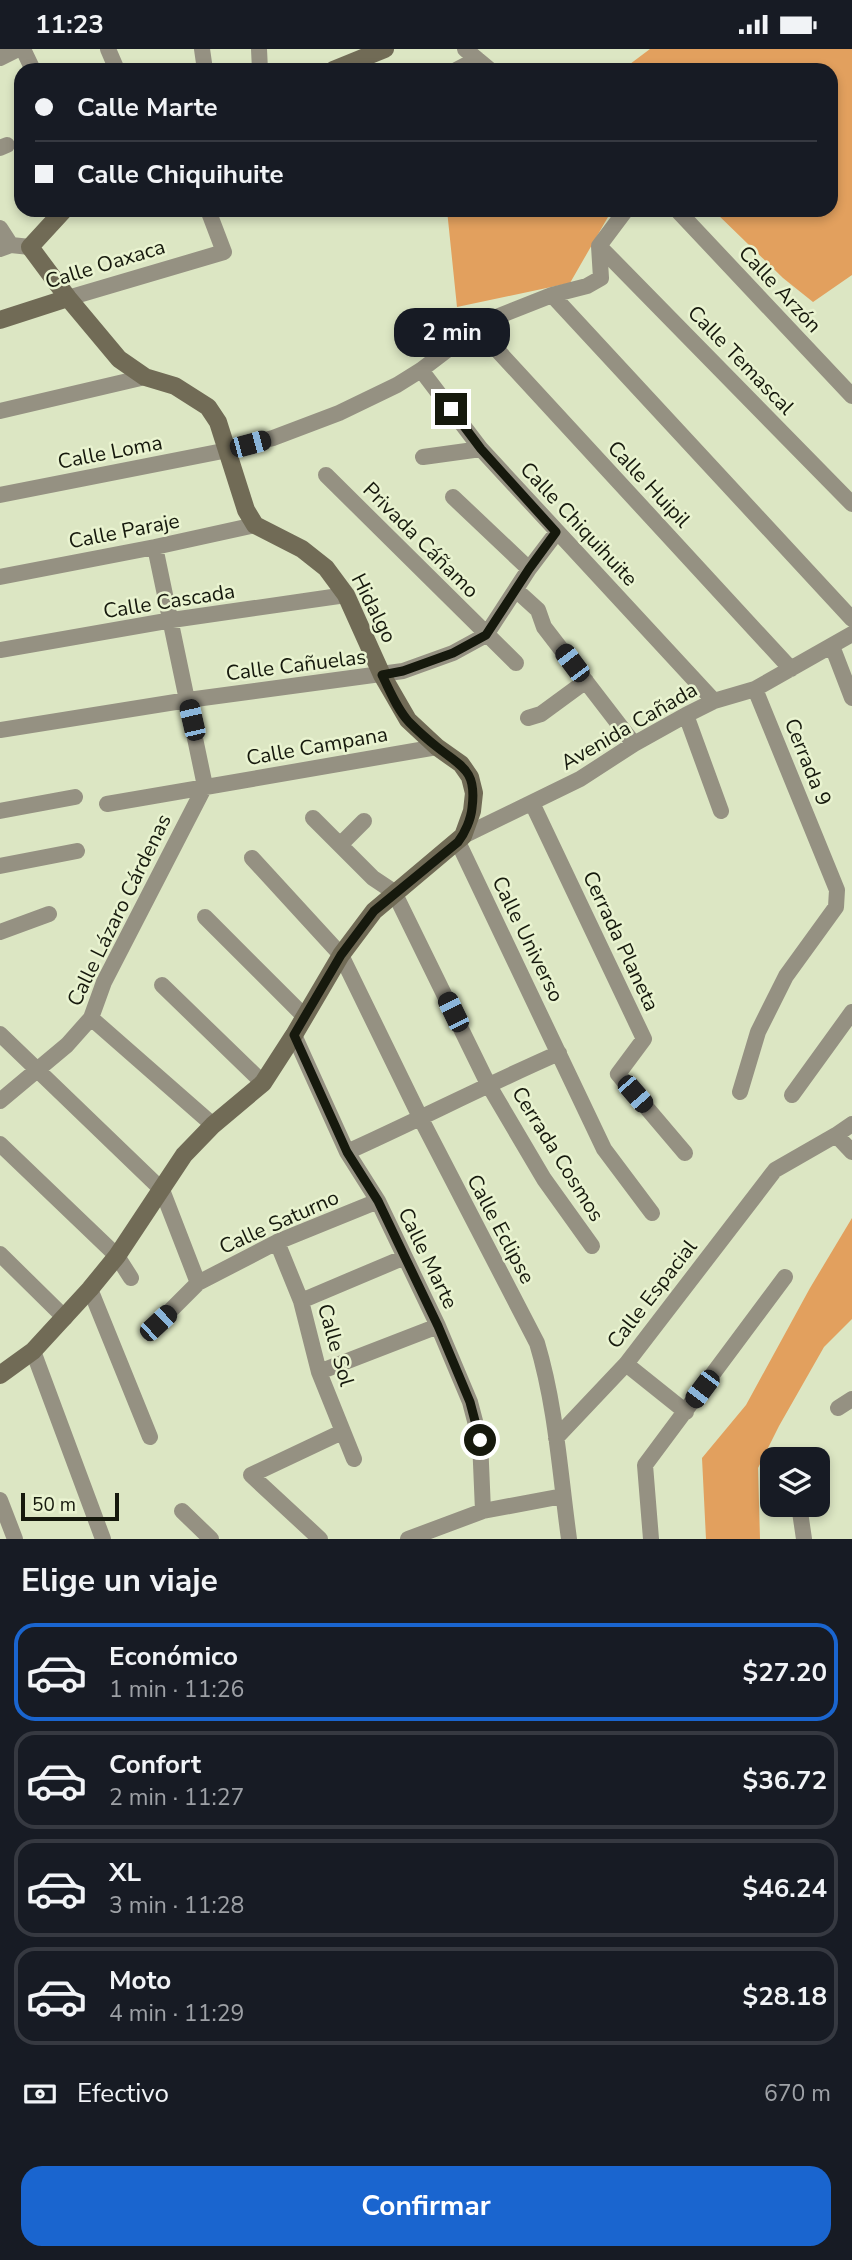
<!DOCTYPE html>
<html lang="es">
<head>
<meta charset="utf-8">
<style>
  body { margin:0; font-family:"Nunito Sans",sans-serif; background:#20242c; color:#f1f3f6; height:100vh; display:flex; flex-direction:column; font-size:26px; white-space:nowrap }
  * { box-sizing:border-box; margin:0 }
  p { font-size:23px; color:#9ea1a6 }
  .icon { flex:none; width:38px; height:38px; fill:none; stroke:currentColor; stroke-width:2; stroke-linecap:round; stroke-linejoin:round }
  .map { position:relative; height:1490px; overflow:hidden }
  .sheet { display:flex; flex-direction:column; background:#171b24; flex:1 }
  .sheet>* { flex:none }
  .banner { position:absolute; left:14px; top:14px; width:824px; height:154px; border-radius:21px; box-shadow:0 4px 10px #0003; display:grid; align-content:center; height:154px; padding:0 21px; background:#171b24 }
  .tools { position:absolute; left:760px; top:1398px; display:grid; gap:14px }
  .tools a { display:grid; place-items:center; width:70px; height:70px; border-radius:14px; background:#171b24; box-shadow:0 4px 10px #0003; font-size:35px }
  .scale { position:absolute; left:21px; bottom:18px; width:98px; box-sizing:border-box; padding-left:7px; border:4px solid #16190d; border-top:0; font-size:19px; line-height:24px; white-space:nowrap; color:#16190d; -webkit-text-stroke:5px #e9f3d0; paint-order:stroke }
  .end { position:absolute; width:32px; height:32px; margin:-16px; border:9px solid #16190d; background:#fff; box-shadow:0 0 0 4px #fff }
  .from { border-radius:50% }
  .bubble { position:absolute; height:49px; border-radius:21px; background:#171b24; box-shadow:0 4px 10px #0003; font-size:23px; font-weight:700; line-height:49px; text-align:center }
  .car { position:absolute; width:21px; height:42px; margin:-21px -10px; border-radius:9px; box-shadow:0 0 5px 2px #0007; background:linear-gradient(#222 24%,#8ab4d8 0 40%,#222 0 76%,#8ab4d8 0 86%,#222 0) }
  .banner b { display:flex; align-items:center; gap:24px; height:66px; font-size:26px }
  .banner b+b { border-top:2px solid #363941 }
  .banner i { width:18px; height:18px; background:#f1f3f6 }
  ul { padding:0; list-style:none }
  li { display:flex; align-items:center; gap:21px; height:98px; margin:0 14px 10px; padding:0 7px; border:4px solid #363941; border-radius:21px }
  li div { flex:1 }
  li b { display:block; font-size:26px }
  li em { font-style:normal; font-weight:700 }
  li.selected { border-color:#1a65cf }
  li>.icon { width:63px; height:63px; stroke-width:1.5 }
  h2 { padding:0 21px; font-size:32px; line-height:84px }
  .pay { display:flex; align-items:center; gap:18px; height:77px; padding:0 21px; font-size:26px }
  .pay p { margin-inline-start:auto }
  .button { display:flex; gap:14px; margin-top:auto; padding:14px 21px }
  .button a { flex:1; height:80px; border-radius:21px; background:#1a65cf; color:#fff; font-size:28px; font-weight:700; line-height:80px; text-align:center }
  .status { display:flex; justify-content:space-between; align-items:center; height:49px; padding:0 35px; background:#171b24; direction:ltr }
  .status svg { height:19px; fill:currentColor }
  .map>svg:first-child { display:block }
</style>
</head>
<body>
<div class="status"><b>11:23</b><svg viewBox="0 0 49 12"><path d="M0 12V9h3v3zM5 12V6h3v6zM10 12V3h3v9zM15 12V0h3v12zM26 1h20v11H26zM47 4h2v5h-2z"/></svg></div>
<div class="map">
<svg width="852" height="1490" viewBox="0 0 852 1490">
  <rect width="100%" height="100%" fill="#dce6c3"/>
  <path fill="#e2a05e" d="M650,0H852V226L813,253L783,229L713,161H831V21H622Z
    M447,161H612L570,234L457,258Z
    M852,1169V1270L824,1298L779,1377L758,1419L760,1490H706L702,1409L746,1356L810,1239Z"/>
  <g fill="none" stroke-linecap="round" stroke-linejoin="round">
    <path stroke="#959182" stroke-width="16" d="M23,0L33,21
      M108,0L117,21
      M202,0L205,21
      M259,0L260,21
      M465,0L490,21
      M0,9L18,0
      M456,21L477,10
      M0,99L7,96
      M677,161L852,347
      M0,179L11,196
      M599,197L852,455
      M599,197L626,161
      M0,200L11,196L30,198
      M552,246L852,570
      M68,249L224,203L208,161
      M476,278L791,620
      M421,321L481,400L714,652
      M0,362L145,328
      M423,408L481,400
      M326,426L516,614
      M0,446L228,401L273,389L339,364L397,336L421,321L484,273L552,246L587,237L601,229L599,197
      M453,448L529,520
      M155,498L205,737
      M0,528L155,498L255,476
      M516,541L538,561L544,578L634,695
      M832,597L852,649
      M0,601L172,571L346,546
      M686,666L721,762
      M528,669L541,665L586,632
      M0,681L188,651L403,622L453,604L486,586L529,520L557,483
      M532,754L644,990L618,1025L685,1104
      M107,755L437,698
      M0,762L75,748
      M313,769L373,829L394,843L488,1035L544,1130L592,1197
      M463,787L580,730L634,695L686,666L714,652L755,640L852,585
      M458,793L604,1100L652,1164
      M340,796L364,772
      M252,809L341,906L421,1070L537,1294C556,1357 560,1425 569,1490
      M0,817L77,802
      M205,868L305,968
      M0,883L49,865
      M162,936L263,1034
      M91,969L213,1076
      M0,985L162,1141L198,1234
      M294,986L347,1103L378,1152L438,1277L470,1353L480,1391L483,1462
      M740,1043L758,983L786,927L836,858L837,841L755,640
      M792,1046L852,963
      M0,1052L67,996L91,969L104,933L205,737
      M836,1086L852,1103
      M0,1095L117,1207L131,1229
      M347,1103C418,1071 488,1035 559,1004
      M277,1193L301,1252L319,1323L354,1410
      M0,1205L65,1269
      M90,1240L150,1388
      M301,1252L405,1208
      M158,1274L198,1234L277,1193L378,1152
      M33,1302L103,1490
      M626,1315L686,1363
      M319,1323L438,1277
      M838,1359L852,1350
      M556,1389L626,1315L775,1121L836,1086L852,1075
      M0,1451L15,1490
      M799,1456L804,1490
      M182,1462L211,1490
      M320,1490L251,1426L342,1383
      M408,1490L483,1462L563,1447
      M651,1490L645,1416L785,1228"/>
    <path stroke="#716b56" stroke-width="18" d="M333,21L385,0
      M0,271L68,249
      M0,1326L33,1302L90,1240L117,1207L184,1106L213,1076L263,1034L294,986L341,906L374,862L463,787L472,762L474,744L470,728L461,715L437,698L408,671L382,626L346,546L326,519L302,500L255,476L246,461L218,373L208,358L175,337L145,328L119,310L68,249L30,198L64,161"/>
  </g>
  <g fill="none" stroke-linecap="round" stroke-linejoin="round">
    <path stroke="#16190d" stroke-width="9" d="M451,360L481,400L556,483L529,520L486,586L453,604L403,622L382,626C390,642 397,660 409,673C418,682 428,691 437,698C462,718 477,721 472,759C471,770 465,784 458,793L374,862L341,906L294,986L347,1103L378,1152L438,1277L470,1353L480,1391"/>
  </g>
  <g text-anchor="middle" stroke-width="5" stroke-linejoin="round" paint-order="stroke">
    <g font-size="21" fill="#16190d" stroke="#e9f3d0">
      <text transform="translate(105 215) rotate(-17)" y="7">Calle Oaxaca</text>
      <text transform="translate(780 240) rotate(47)" y="7">Calle Arzón</text>
      <text transform="translate(741 311) rotate(46)" y="7">Calle Temascal</text>
      <text transform="translate(110 403) rotate(-11)" y="7">Calle Loma</text>
      <text transform="translate(649 435) rotate(47)" y="7">Calle Huipil</text>
      <text transform="translate(579 475) rotate(47)" y="7">Calle Chiquihuite</text>
      <text transform="translate(124 482) rotate(-11)" y="7">Calle Paraje</text>
      <text transform="translate(421 491) rotate(45)" y="7">Privada Cáñamo</text>
      <text transform="translate(169 552) rotate(-9)" y="7">Calle Cascada</text>
      <text transform="translate(374 559) rotate(63)" y="7">Hidalgo</text>
      <text transform="translate(296 616) rotate(-7)" y="7">Calle Cañuelas</text>
      <text transform="translate(629 677) rotate(-30)" y="7">Avenida Cañada</text>
      <text transform="translate(317 697) rotate(-10)" y="7">Calle Campana</text>
      <text transform="translate(808 713) rotate(68)" y="7">Cerrada 9</text>
      <text transform="translate(119 861) rotate(-64)" y="7">Calle Lázaro Cárdenas</text>
      <text transform="translate(528 890) rotate(64)" y="7">Calle Universo</text>
      <text transform="translate(621 892) rotate(65)" y="7">Cerrada Planeta</text>
      <text transform="translate(558 1105) rotate(58)" y="7">Cerrada Cosmos</text>
      <text transform="translate(279 1173) rotate(-24)" y="7">Calle Saturno</text>
      <text transform="translate(501 1180) rotate(62)" y="7">Calle Eclipse</text>
      <text transform="translate(428 1209) rotate(64)" y="7">Calle Marte</text>
      <text transform="translate(652 1245) rotate(-52)" y="7">Calle Espacial</text>
      <text transform="translate(336 1296) rotate(74)" y="7">Calle Sol</text>
    </g>
  </g>
</svg>
<div class="tools">
<a><svg class="icon" aria-label="layers" viewBox="0 0 24 24"><path d="M12 4l9 5-9 5-9-5zM3 14l9 5 9-5"/></svg></a>
</div>
<div class="scale">50 m</div>
<i class="end from" style="left:480px;top:1391px"></i>
<i class="end" style="left:451px;top:360px"></i>
<div class="bubble" style="left:394px;top:259px;width:116px">2 min</div>
<i class="car" style="left:250px;top:395px;rotate:75deg"></i>
<i class="car" style="left:572px;top:614px;rotate:323deg"></i>
<i class="car" style="left:192px;top:671px;rotate:347deg"></i>
<i class="car" style="left:453px;top:963px;rotate:334deg"></i>
<i class="car" style="left:635px;top:1045px;rotate:139deg"></i>
<i class="car" style="left:158px;top:1274px;rotate:47deg"></i>
<i class="car" style="left:702px;top:1340px;rotate:217deg"></i>
<div class="banner">
<b><i class="from"></i>Calle Marte</b>
<b><i></i>Calle Chiquihuite</b>
</div>
</div>
<section class="sheet">
<h2>Elige un viaje</h2>
<ul>
<li class="selected"><svg class="icon" aria-label="car" viewBox="0 0 24 24"><path d="M5 17H2v-5l4-1 3-4h7l3 4 3 1v5h-3M9 17h6M6 11h13"/><circle cx="7" cy="17" r="2"/><circle cx="17" cy="17" r="2"/></svg><div><b>Económico</b><p>1 min · 11:26</p></div><em>$27.20</em></li>
<li><svg class="icon" aria-label="car" viewBox="0 0 24 24"><path d="M5 17H2v-5l4-1 3-4h7l3 4 3 1v5h-3M9 17h6M6 11h13"/><circle cx="7" cy="17" r="2"/><circle cx="17" cy="17" r="2"/></svg><div><b>Confort</b><p>2 min · 11:27</p></div><em>$36.72</em></li>
<li><svg class="icon" aria-label="car" viewBox="0 0 24 24"><path d="M5 17H2v-5l4-1 3-4h7l3 4 3 1v5h-3M9 17h6M6 11h13"/><circle cx="7" cy="17" r="2"/><circle cx="17" cy="17" r="2"/></svg><div><b>XL</b><p>3 min · 11:28</p></div><em>$46.24</em></li>
<li><svg class="icon" aria-label="car" viewBox="0 0 24 24"><path d="M5 17H2v-5l4-1 3-4h7l3 4 3 1v5h-3M9 17h6M6 11h13"/><circle cx="7" cy="17" r="2"/><circle cx="17" cy="17" r="2"/></svg><div><b>Moto</b><p>4 min · 11:29</p></div><em>$28.18</em></li>
</ul>
<div class="pay"><svg class="icon" aria-label="cash" viewBox="0 0 24 24"><path d="M3 7h18v10H3z"/><circle cx="12" cy="12" r="2"/></svg>Efectivo<p>670 m</p></div>
<div class="button"><a>Confirmar</a></div>
</section>
</body>
</html>
